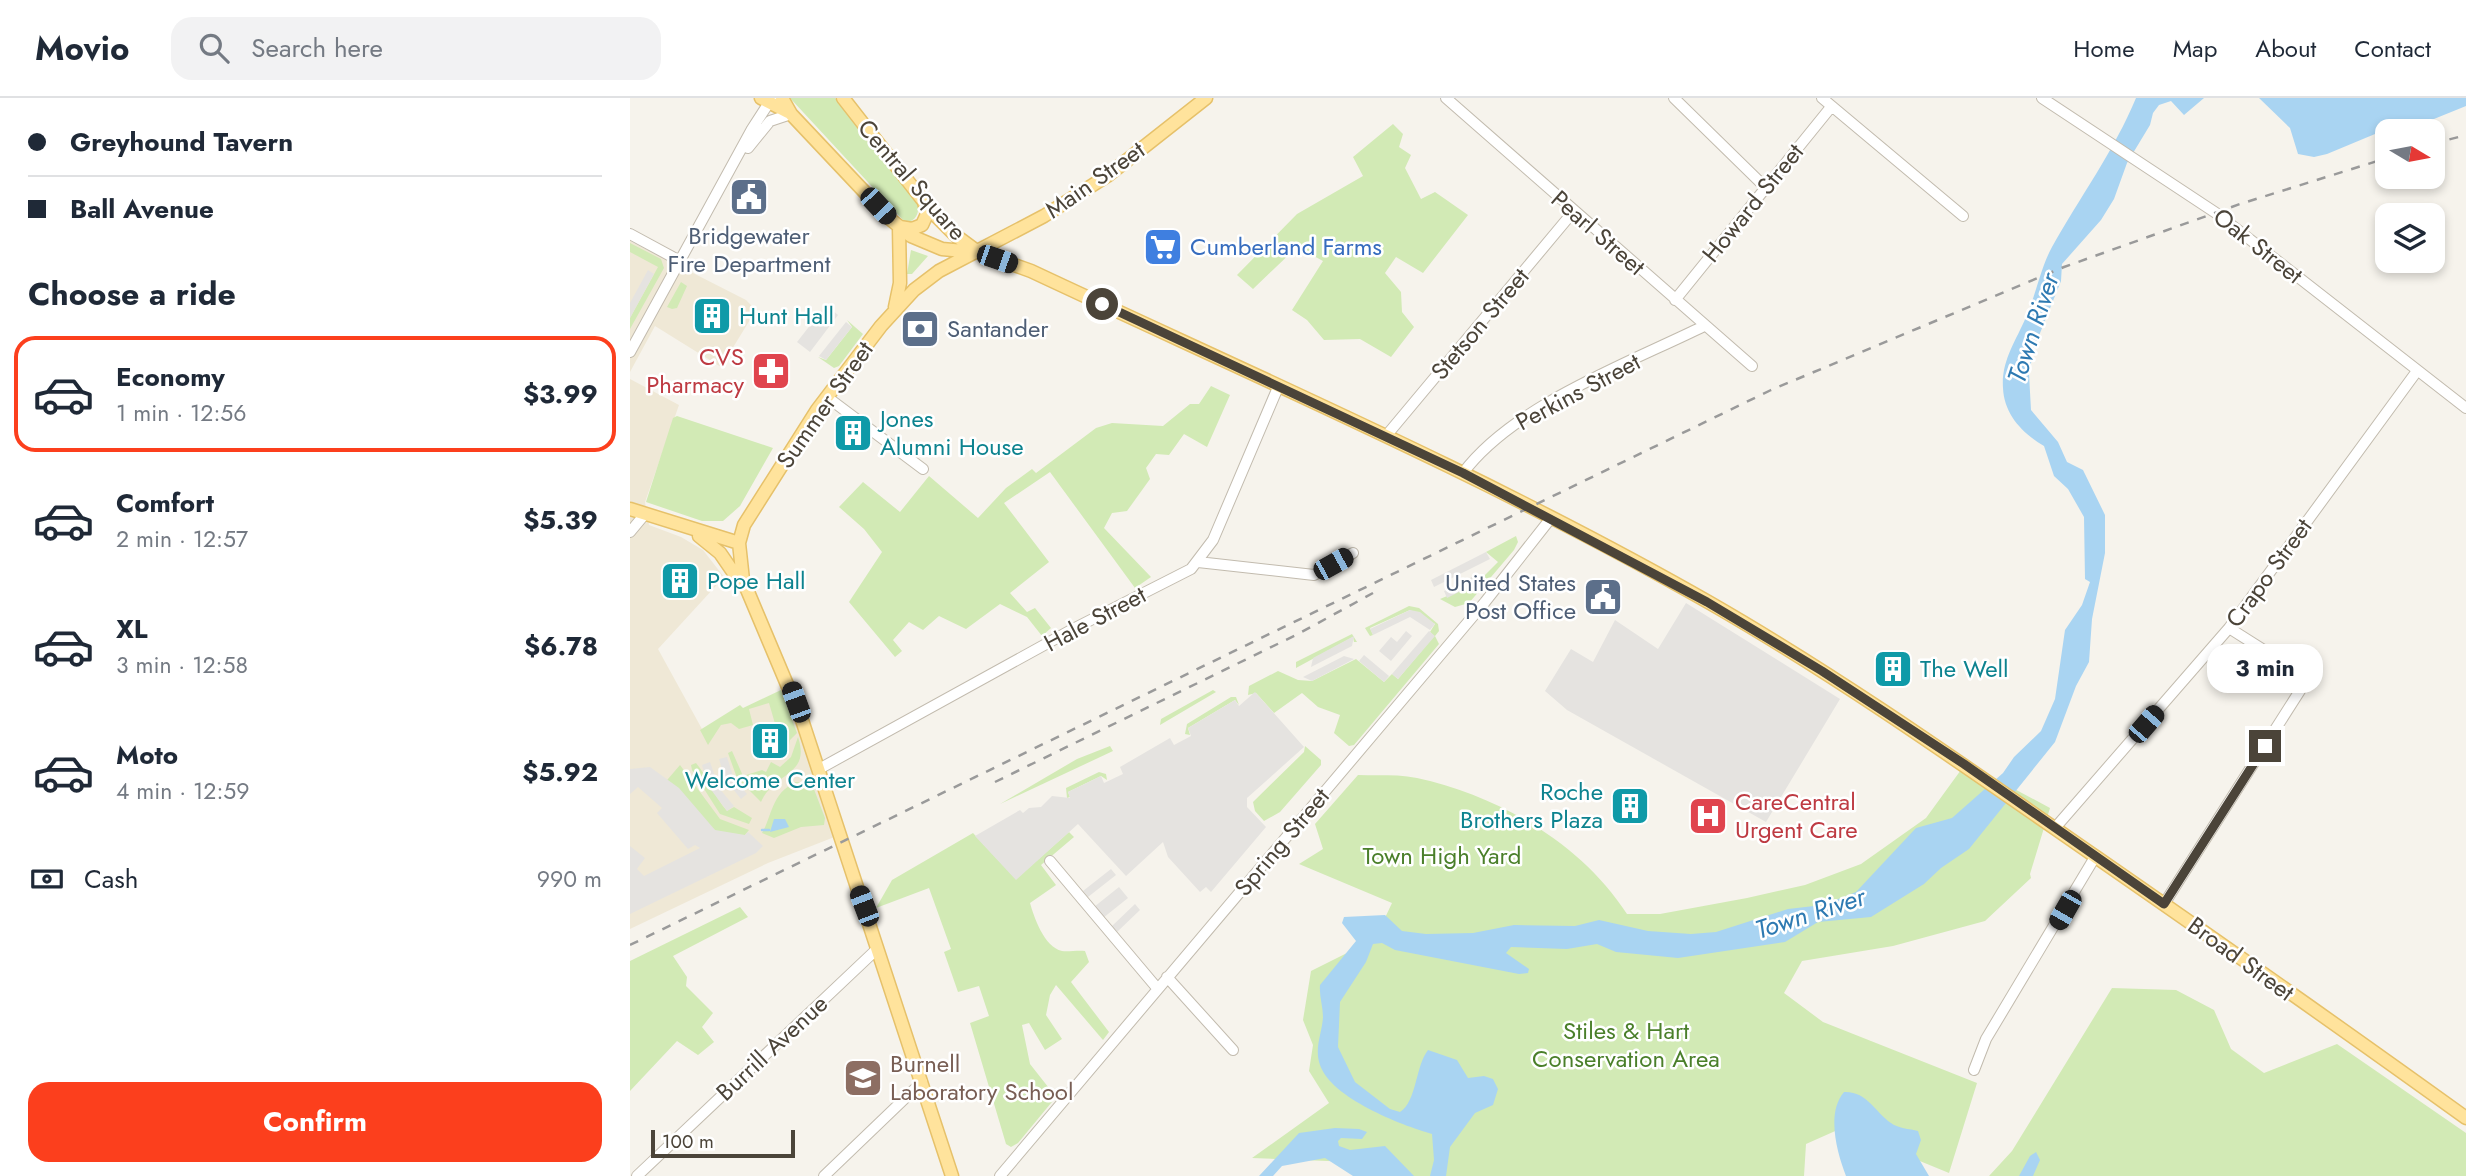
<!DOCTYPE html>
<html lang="en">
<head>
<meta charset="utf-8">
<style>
  body { margin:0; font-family:Jost,sans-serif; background:#f2f2f3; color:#1f2937; height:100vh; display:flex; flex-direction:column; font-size:26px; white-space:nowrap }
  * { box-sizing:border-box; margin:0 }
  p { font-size:23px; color:#747a83 }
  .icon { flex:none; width:38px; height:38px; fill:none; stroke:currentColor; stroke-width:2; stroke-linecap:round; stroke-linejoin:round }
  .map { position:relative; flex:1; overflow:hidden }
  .side { display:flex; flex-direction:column; background:#fff; width:630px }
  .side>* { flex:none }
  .banner { display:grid; align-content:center; height:154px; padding:0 28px; background:#fff }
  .needle { width:46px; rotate:100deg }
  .tools { position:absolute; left:1745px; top:21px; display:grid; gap:14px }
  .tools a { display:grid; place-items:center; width:70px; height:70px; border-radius:14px; background:#fff; box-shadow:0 4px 10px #0003; font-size:35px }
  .scale { position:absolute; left:21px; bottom:18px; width:144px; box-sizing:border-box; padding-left:7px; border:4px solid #4b4439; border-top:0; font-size:19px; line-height:24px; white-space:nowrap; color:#4b4439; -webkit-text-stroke:5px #fff; paint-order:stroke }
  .end { position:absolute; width:32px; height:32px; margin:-16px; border:9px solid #4b4439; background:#fff; box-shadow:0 0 0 4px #fff }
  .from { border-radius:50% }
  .bubble { position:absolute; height:49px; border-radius:21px; background:#fff; box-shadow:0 4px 10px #0003; font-size:23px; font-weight:700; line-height:49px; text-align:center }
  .car { position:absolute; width:21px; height:42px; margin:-21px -10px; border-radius:9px; box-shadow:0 0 5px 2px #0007; background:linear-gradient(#222 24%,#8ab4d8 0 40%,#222 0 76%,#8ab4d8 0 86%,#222 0) }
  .banner b { display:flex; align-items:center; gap:24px; height:66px; font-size:26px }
  .banner b+b { border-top:2px solid #e0e1e3 }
  .banner i { width:18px; height:18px; background:#1f2937 }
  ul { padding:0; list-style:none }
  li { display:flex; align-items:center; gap:21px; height:116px; margin:0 14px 10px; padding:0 14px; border:4px solid transparent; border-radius:21px }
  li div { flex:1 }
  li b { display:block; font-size:26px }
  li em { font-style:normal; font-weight:700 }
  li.selected { border-color:#fc3f1d }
  li>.icon { width:63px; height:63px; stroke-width:1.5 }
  h2 { padding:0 28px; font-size:32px; line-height:84px }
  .pay { display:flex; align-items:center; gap:18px; height:77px; padding:0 28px; font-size:26px }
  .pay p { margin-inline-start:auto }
  .primary-button { display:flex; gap:14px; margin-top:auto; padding:14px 28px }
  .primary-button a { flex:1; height:80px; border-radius:21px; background:#fc3f1d; color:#fff; font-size:28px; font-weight:700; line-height:80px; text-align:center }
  header { display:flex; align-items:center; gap:42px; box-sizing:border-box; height:98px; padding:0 35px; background:#fff; border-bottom:2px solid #e0e1e3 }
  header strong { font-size:33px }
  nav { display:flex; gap:38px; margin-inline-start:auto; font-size:24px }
  .search { width:490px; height:63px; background:#f2f2f3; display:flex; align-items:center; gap:18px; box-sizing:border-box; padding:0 24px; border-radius:21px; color:#747a83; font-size:26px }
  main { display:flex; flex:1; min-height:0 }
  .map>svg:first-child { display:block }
</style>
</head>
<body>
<header>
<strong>Movio</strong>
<div class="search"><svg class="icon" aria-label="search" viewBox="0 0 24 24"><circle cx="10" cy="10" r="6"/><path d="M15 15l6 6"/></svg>Search here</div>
<nav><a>Home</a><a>Map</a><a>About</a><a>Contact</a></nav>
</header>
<main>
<section class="side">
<div class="banner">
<b><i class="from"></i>Greyhound Tavern</b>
<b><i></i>Ball Avenue</b>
</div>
<h2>Choose a ride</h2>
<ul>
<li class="selected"><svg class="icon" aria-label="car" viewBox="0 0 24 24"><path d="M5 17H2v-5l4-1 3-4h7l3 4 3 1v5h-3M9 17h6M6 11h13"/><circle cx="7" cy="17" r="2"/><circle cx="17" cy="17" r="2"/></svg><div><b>Economy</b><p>1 min · 12:56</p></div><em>$3.99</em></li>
<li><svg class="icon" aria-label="car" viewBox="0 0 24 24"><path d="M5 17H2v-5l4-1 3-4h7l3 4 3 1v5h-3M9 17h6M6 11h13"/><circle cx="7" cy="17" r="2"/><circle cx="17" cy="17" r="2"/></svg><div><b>Comfort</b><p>2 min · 12:57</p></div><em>$5.39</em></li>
<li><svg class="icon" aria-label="car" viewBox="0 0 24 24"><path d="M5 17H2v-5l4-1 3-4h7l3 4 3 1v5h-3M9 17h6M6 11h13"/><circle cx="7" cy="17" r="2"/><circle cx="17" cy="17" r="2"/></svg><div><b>XL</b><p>3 min · 12:58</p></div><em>$6.78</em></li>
<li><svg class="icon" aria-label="car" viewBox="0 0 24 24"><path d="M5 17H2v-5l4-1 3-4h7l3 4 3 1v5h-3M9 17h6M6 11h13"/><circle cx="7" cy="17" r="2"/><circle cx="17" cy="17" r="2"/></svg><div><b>Moto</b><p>4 min · 12:59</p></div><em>$5.92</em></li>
</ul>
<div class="pay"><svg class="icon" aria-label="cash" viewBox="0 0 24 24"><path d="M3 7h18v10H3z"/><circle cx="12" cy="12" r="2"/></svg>Cash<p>990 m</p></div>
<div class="primary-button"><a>Confirm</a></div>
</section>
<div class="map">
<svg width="1836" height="1078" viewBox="0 0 1836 1078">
  <rect width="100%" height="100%" fill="#f6f3ec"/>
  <path fill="#efe8d6" d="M0,143L116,202L126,212L91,269L25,228L0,274Z
    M0,281L49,307L15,404L19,427L51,439L73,452L94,479L28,551L72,631L156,592L207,738L138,765L0,831Z"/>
  <path fill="#d2eab5" d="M160,0H205L287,105C290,113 287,121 279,124L273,122Z
    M763,26L773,36L769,49L781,57L775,70L791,101L805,94L838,117L793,175L766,159L755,175L771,194L772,214L784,229L761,259L730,241L694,242L677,222L662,212L693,163L667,149L623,191L607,177L667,116L733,78L723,59Z
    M0,145L31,161L34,170L0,231V220L28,169L0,154Z
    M281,152L298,158L282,176H277Z
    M51,184L57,188L47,210L42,211L37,209Z
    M217,222L233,236L209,268L204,270L188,259L196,262L222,229Z
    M581,288L600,297L577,349L554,336L539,357L526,356L516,370L520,381L497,413L482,415L474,430L521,479L505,490L420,374L374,405L419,464L380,495L397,514L405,510L421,530L412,538L397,519L370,506L336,531L309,518L293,532L279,524L263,542L272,553L265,559L219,504L252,454L234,431L209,409L233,384L270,414L299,378L348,420L376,390L402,371L406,375L466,330L482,325L533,328L560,306H569Z
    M47,318L143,350L110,408L93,423H72L16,404L43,320Z
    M886,438L888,444L884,452L839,505L825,509L810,501L846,486L868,464L856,454Z
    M779,508L789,510L808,526L809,533L805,538L809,546L724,647L719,648L704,635L710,617L688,609L672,595L644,615L626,595L618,597L619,588L648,573L668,582L682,583L726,561L754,584L762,576L768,581L804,538L800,534L805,526L780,512L740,530L743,537L740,538L735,530Z
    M722,536L727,544H724L723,539L666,570V564Z
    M151,592L167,635L160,642L157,658L148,651L154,639L148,636L139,605L119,611L123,627L109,631L101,625L91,627L78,647L70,632L110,607L113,610Z
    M583,592L586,594L530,627L531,621Z
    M601,599H606L609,607L605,602L558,630L560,637L555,636L557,626Z
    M168,639C181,678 145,673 131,704L107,680L98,655L102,653L113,678L132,672L136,674L141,664L150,669L161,659Z
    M480,648L483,653L370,706L447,661Z
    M675,648L691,662V667L650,714L634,723L625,713L623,704L674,654Z
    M66,665C78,679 83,697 97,713L104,709L122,720L119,726L90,716L62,672L61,667Z
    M1336,665L1420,710L1400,776L1401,780L1355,823L1263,848L1172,863L1154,895L1193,924L1347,985L1319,1075L1263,1052L1221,1026L1176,1046L1174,1078H768L723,1064L622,1060L699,1005L679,973L683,947L673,922L681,873L745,841L762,805L669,766L693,751L685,726L728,677C747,678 768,676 787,680C869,698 951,745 997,816H1030L1117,800L1175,787L1231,766L1296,720Z
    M50,667L90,721L119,732L114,738L98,743L32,688Z
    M469,674L476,676L477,682L471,678L438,694L440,699L437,700L436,690Z
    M166,684L182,686L195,720L194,727L171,729L144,740L132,735C142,719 141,695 166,684Z
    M439,734L444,739L411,767L426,787L400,805C404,819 414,849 432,853C438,854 448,852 455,853L459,864L441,884L479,934L473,942L426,887L420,897L416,917L432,941L415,952L399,925L392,927L400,966L426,999L388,1045L381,1049L376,1046L340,925L359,918L349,888L328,894L314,854L321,851L299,790L246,810L262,782L343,735L386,781Z
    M110,809L118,819L43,858L57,879L56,888L83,915L72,929L84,944L68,957L47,943L0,993V863Z
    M1482,890L1546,892L1584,912L1601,951L1634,975L1707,946L1836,1035V1078H1359L1382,1053Z"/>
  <path fill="#e5e3e0" d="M18,172L24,176L0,220V205Z
    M196,207L208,217L180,254L167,244Z
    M216,224L222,229L196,262L189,258Z
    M856,454L860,461L804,489L801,482Z
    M842,479L845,486L817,500L814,493Z
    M1056,505L1210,601L1136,724L937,612L915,593L941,551L963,564L985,522L1028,551Z
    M780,512L790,514L805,526L800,532L780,519L743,537L740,531Z
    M776,533L782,538L761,563L749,553L761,539L767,544Z
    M799,533L805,538L768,581L762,576Z
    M724,538L722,548L681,569L683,560Z
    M734,557L759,578L754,584L729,563Z
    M714,558L724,561L682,583L673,579Z
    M625,594L674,649L617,700V709L636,729L581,794L576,789L570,794L538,759L533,744L496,778L448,726L386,782L345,738L390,712L393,715L399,710L411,709L422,698L440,700L438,694L471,678L474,685L493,676L490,669L540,640L544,647L561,638L558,630L605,602L609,608Z
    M97,659L104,681L117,696L111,701L95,681L89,661Z
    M80,664L89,690L104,708L97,713L79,689L72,667Z
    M20,669L49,690L85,732L115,737L118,734L133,748L126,755L0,816V748L15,760L7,771L14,778L70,750L65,747L58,751L27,715L32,710L8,689L0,696V671Z
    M481,771L486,777L458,799L453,793Z
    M489,789L498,800L473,820L464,809Z
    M505,806L510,812L487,834L482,828Z"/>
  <path fill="#a9d4f2" d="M1506,0H1574L1554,17L1541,3L1529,7L1523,15L1520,27L1497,65L1484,101L1471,122L1432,166L1431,183L1404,250L1399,276L1401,312L1428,344L1437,364L1453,372L1475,417V455L1462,521L1459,564L1446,588L1425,644L1339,751L1311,770L1294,786L1241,819L1188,824L1155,844L1048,860L986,854L967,846L937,851L881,849L876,855L899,871L898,875L889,876L765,852L752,845L743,846L736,864L710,904L708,949L725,984L760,1011L770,1014C787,1003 785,969 798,952L827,962L838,980L854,978L863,981L868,991L863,1007L845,1015L820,1049L816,1078H800L804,1062L802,1036C771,1027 701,1000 690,967C684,950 692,936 693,919C693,908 689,898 690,887L726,843L712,825L714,819L755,817L772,833L796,836L843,835L884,827L945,828L969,822L1018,833L1061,836L1086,834L1158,811L1193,807L1226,794L1286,730L1322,720L1373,675L1384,659L1411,633L1425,601L1435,532L1452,507L1460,484L1455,481L1454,419L1438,391L1424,378L1414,348C1392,335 1374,316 1373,290C1371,263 1386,243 1396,219C1406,197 1410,171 1422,149C1450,99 1484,53 1506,0Z
    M1629,0H1836V8L1799,23L1757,31L1697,56L1684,59L1668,56L1660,30Z
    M144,721H155L159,729L140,734Z
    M1214,994C1237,993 1245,1014 1261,1025C1267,1030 1280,1031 1288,1033L1291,1042L1286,1056L1299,1078H1216C1207,1055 1196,1015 1214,994Z
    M705,1030L729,1031L737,1034L732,1041L711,1040L708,1043L709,1048L720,1052L755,1048L784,1078H723L695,1060L652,1068L643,1078H629L669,1035Z
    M1406,1054L1410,1062L1403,1078H1389L1400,1058Z"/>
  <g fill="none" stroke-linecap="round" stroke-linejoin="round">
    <path stroke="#a9d4f2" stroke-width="2.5" d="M132,732H139"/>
    <g stroke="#c2bbae" stroke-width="12">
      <path id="minor" d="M816,0L1122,268
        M1044,0L1135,89
        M1192,0L1333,118
        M1412,0L1586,115L1836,310
        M118,50L140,23L161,16
        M0,136L50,163
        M1045,202L1201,9
        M0,254L122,31L142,0
        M197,299L293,371
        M756,338L943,114
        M833,375C884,307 999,265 1074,228
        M0,434L15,416
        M568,464L684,477L723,455
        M189,671L445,530L561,471L583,442L649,287
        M1425,730L1599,530L1787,273
        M420,763L527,890
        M1534,806L1678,580L1599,530
        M537,879L603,952
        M1344,972L1356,941L1465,759
        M7,1078L247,851
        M194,1078L292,984
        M370,1078L855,504L921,420"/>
    </g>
    <g stroke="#e6c16a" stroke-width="15">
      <path id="major" d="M131,0L158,14
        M152,0L161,16L260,121L281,138L312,151L344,154
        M213,0L302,114L325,137L348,154L401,173C629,280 861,380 1080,505C1214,582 1339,671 1466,759C1590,845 1714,932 1836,1020
        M270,129L282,131L292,127L297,116L294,104
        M265,209L270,185L269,129
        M0,411L109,445
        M69,438L90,455L110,484
        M322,1078L172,622L113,482L109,445L114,427L187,312L251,228L284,192L309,173L414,118L477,78L576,0"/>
    </g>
    <use href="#minor" stroke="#fff" stroke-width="10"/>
    <use href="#major" stroke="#ffe39c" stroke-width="12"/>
    <path stroke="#9a9a9a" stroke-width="2.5" stroke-dasharray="9 9" stroke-linecap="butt" d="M1802,46L1836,37
      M365,684L668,536L743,495
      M0,847L1141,292L1434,169L1610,106L1757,60"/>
  </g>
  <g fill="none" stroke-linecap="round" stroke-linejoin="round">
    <path stroke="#4b4439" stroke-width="9" d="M472,206L833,375L1077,504L1192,573L1334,666L1534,806L1635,648"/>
  </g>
  <defs>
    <g id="civic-square" transform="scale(2.0125)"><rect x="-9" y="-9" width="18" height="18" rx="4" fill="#5c6f8a" stroke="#fff"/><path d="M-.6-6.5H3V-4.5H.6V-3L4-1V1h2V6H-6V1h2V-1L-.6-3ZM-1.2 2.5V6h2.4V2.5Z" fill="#fff"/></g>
    <g id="supermarket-square" transform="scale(2.0125)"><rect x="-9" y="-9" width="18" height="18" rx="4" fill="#3f7fe0" stroke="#fff"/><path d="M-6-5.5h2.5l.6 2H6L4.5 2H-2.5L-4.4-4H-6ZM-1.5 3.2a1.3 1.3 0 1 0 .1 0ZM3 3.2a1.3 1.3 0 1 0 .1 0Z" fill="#fff"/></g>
    <g id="building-square" transform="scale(2.0125)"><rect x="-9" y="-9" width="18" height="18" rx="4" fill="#0f9aa8" stroke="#fff"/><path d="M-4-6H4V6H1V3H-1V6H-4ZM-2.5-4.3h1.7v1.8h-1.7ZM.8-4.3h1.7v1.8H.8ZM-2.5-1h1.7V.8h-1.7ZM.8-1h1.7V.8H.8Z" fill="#fff"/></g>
    <g id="bank-square" transform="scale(2.0125)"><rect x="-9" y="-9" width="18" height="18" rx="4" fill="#5c6f8a" stroke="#fff"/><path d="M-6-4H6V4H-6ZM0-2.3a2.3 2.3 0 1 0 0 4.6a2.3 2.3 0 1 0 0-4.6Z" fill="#fff"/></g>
    <g id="pharmacy-square" transform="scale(2.0125)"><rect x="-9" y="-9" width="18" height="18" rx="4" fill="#e0444e" stroke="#fff"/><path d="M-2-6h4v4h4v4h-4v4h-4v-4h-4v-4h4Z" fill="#fff"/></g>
    <g id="hospital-square" transform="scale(2.0125)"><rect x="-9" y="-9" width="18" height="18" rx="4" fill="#e0444e" stroke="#fff"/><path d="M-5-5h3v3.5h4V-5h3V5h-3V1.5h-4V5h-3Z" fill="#fff"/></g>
    <g id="university-square" transform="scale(2.0125)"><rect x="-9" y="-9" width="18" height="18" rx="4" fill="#8d6e63" stroke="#fff"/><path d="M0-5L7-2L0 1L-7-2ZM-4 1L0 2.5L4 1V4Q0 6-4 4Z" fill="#fff"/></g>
  </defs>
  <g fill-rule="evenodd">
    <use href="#civic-square" x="119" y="99"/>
    <use href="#supermarket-square" x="533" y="149"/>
    <use href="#building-square" x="82" y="218"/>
    <use href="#bank-square" x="290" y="231"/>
    <use href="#pharmacy-square" x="141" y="273"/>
    <use href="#building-square" x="223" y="335"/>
    <use href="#building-square" x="50" y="483"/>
    <use href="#civic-square" x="973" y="499"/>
    <use href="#building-square" x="1263" y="571"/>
    <use href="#building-square" x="140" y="643"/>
    <use href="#building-square" x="1000" y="708"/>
    <use href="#hospital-square" x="1078" y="718"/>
    <use href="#university-square" x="233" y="980"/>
  </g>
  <g text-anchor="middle" stroke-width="5" stroke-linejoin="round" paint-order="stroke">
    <g font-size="24" fill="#4b4439" stroke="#fff">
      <text transform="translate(282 82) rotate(49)" y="8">Central Square</text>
      <text transform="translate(465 82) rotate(-35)" y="8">Main Street</text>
      <text transform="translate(1123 105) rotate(-51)" y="8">Howard Street</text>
      <text transform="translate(968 135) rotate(41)" y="8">Pearl Street</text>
      <text transform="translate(1628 148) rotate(38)" y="8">Oak Street</text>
      <text transform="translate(850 226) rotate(-50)" y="8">Stetson Street</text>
      <text transform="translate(948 294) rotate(-28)" y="8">Perkins Street</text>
      <text transform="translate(195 307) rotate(-55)" y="8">Summer Street</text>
      <text transform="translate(1639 475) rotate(-54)" y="8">Crapo Street</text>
      <text transform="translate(465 521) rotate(-28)" y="8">Hale Street</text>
      <text transform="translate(652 744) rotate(-50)" y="8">Spring Street</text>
      <text transform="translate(1611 861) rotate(36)" y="8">Broad Street</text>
      <text transform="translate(142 950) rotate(-43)" y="8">Burrill Avenue</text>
    </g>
    <g font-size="24" fill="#4e5e75" stroke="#fff">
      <text x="119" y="146">Bridgewater<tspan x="119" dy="28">Fire Department</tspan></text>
      <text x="317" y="239" text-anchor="start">Santander</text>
      <text x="946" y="493" text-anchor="end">United States<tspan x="946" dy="28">Post Office</tspan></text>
    </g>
    <g font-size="24" fill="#366cbe" stroke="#fff" text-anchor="start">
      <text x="560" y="157">Cumberland Farms</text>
    </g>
    <g font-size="24" fill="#0d838f" stroke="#fff" text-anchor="start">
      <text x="109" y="226">Hunt Hall</text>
      <text x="250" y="329">Jones<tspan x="250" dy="28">Alumni House</tspan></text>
      <text x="77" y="491">Pope Hall</text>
      <text x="1290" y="579">The Well</text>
      <text x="140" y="690" text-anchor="middle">Welcome Center</text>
      <text x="973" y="702" text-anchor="end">Roche<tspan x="973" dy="28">Brothers Plaza</tspan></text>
    </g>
    <g font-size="24" fill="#be3a42" stroke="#fff" text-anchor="end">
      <text x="114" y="267">CVS<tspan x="114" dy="28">Pharmacy</tspan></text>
      <text x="1105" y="712" text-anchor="start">CareCentral<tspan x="1105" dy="28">Urgent Care</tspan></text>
    </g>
    <g font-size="24" fill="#4a7f2a" stroke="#fff">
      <text x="812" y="766">Town High Yard</text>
      <text x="996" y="941">Stiles &amp; Hart<tspan x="996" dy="28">Conservation Area</tspan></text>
    </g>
    <g font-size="24" fill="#785e54" stroke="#fff" text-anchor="start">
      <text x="260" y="974">Burnell<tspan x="260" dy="28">Laboratory School</tspan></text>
    </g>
    <g font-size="26" font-style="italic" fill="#2e7ab2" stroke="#fff">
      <text transform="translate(1403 230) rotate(-72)" y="9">Town River</text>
      <text transform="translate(1180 815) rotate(-18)" y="9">Town River</text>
    </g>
  </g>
</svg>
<div class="tools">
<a><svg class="needle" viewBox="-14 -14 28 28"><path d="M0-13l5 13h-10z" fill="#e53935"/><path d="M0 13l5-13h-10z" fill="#747a83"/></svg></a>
<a><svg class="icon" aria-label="layers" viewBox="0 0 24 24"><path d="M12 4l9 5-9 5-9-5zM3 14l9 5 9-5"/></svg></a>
</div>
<div class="scale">100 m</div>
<i class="end from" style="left:472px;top:206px"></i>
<i class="end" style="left:1635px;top:648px"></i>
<div class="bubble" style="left:1577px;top:546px;width:116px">3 min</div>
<i class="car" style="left:248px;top:108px;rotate:137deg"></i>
<i class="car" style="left:367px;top:161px;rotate:109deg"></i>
<i class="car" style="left:703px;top:466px;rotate:61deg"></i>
<i class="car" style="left:166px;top:604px;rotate:340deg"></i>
<i class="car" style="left:1516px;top:626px;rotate:41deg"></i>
<i class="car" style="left:234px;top:808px;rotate:339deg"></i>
<i class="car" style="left:1435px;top:812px;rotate:210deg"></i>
</div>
</main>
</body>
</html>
